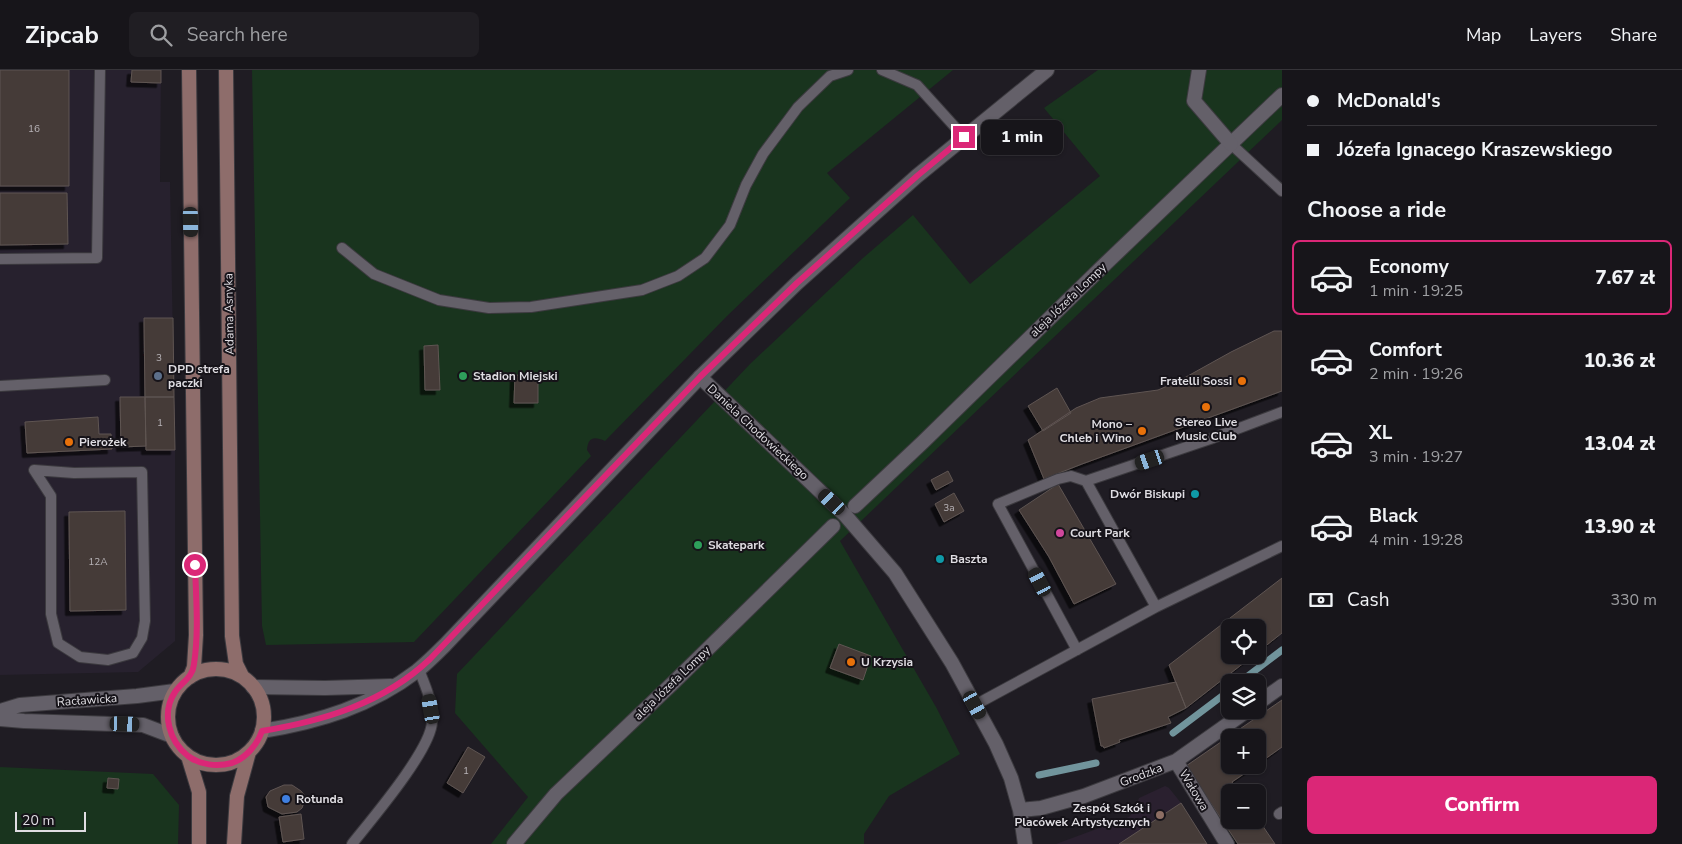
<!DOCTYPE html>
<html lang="en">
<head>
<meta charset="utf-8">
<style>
  body { margin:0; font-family:"Nunito Sans",sans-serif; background:#201e23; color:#f1f3f6; height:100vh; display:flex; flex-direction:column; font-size:19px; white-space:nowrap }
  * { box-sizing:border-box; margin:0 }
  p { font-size:16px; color:#9e9fa2 }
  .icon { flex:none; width:28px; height:28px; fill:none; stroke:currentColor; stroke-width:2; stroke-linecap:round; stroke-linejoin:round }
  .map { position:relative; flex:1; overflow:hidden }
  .panel { display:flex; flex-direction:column; background:#17151a; width:400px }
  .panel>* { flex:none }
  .guide { display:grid; align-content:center; height:110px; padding:0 25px; background:#17151a }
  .buttons { position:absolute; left:1221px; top:549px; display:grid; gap:10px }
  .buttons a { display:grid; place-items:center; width:45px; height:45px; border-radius:8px; background:#17151a; box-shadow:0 1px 4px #0004,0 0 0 1px #363439; font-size:25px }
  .scale { position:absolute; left:15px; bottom:12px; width:71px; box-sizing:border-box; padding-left:5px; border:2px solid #dfdde2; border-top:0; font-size:14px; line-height:18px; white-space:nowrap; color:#dfdde2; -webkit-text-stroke:4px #161319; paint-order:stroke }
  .end { position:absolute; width:22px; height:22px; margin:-11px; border:6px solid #db2777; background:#fff; box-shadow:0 0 0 2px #fff }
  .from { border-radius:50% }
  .bubble { position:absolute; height:35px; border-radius:8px; background:#17151a; box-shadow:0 1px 4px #0004,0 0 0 1px #363439; font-size:16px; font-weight:800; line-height:35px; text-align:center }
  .car { position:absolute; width:15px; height:30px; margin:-15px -8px; border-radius:6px; box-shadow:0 0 4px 1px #0007; background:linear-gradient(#222 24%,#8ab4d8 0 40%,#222 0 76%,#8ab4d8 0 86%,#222 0) }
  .guide b { display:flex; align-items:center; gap:18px; height:48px; font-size:19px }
  .guide b+b { border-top:1px solid #363439 }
  .guide i { width:12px; height:12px; background:#f1f3f6 }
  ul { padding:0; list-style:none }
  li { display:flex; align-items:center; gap:15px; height:75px; margin:0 10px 8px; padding:0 15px; border:2px solid transparent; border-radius:8px }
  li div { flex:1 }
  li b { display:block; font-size:19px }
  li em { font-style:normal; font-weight:800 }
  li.active { border-color:#db2777 }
  li>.icon { width:45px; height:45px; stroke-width:1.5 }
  h2 { padding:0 25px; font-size:22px; line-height:60px }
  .pay { display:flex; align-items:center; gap:12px; height:55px; padding:0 25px; font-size:19px }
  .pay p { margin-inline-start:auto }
  .action { display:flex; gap:10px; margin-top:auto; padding:10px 25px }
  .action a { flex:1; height:58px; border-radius:8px; background:#db2777; color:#fff; font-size:20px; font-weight:800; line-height:58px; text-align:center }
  header { display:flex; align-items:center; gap:30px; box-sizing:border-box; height:70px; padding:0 25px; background:#17151a; border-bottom:1px solid #363439 }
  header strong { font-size:24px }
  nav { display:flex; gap:28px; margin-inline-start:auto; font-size:18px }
  .search { width:350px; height:45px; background:#201e23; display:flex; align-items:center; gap:12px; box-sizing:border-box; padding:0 18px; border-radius:8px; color:#9e9fa2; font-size:19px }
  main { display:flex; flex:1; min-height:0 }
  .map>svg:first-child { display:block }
</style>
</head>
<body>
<header>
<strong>Zipcab</strong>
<div class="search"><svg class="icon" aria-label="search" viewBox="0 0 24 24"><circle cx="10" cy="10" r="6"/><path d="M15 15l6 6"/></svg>Search here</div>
<nav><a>Map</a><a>Layers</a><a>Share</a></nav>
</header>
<main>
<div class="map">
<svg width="1282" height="774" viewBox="0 0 1282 774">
  <defs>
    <filter id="shadow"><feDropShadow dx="-4.5" dy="4.5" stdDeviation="0" flood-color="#0009"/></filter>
  </defs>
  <rect width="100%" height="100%" fill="#1f1c23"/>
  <path fill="#27212e" d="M0,0H161L160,112H170L175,380V571L138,602L0,605Z"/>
  <path fill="#2a202f" d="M1165,716L1169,718L1181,733L1207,774H1056L1129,747L1135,740L1139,728Z"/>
  <path fill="#19341e" d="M252,0H953L827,103L850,128L727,246L605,371C594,366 588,367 587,380L591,386L414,572L266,575L262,556Z
    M1098,0H1282V50L840,471L936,637L960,684L889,726L864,764V774H491L528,727L455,643L457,604L750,294L863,188L913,145L970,214L1100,106L1044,38Z
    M0,697L153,704L179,735L178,774H0Z"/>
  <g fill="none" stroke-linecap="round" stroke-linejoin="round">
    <path stroke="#71949c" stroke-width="7" d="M1240,612L1282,580
      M1173,663L1230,620
      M1039,705L1096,693"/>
  </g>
  <path fill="#443a38" stroke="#5f5552" filter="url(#shadow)" d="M0,0H69V116H0Z
    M132,0H161V13L131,12Z
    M0,123H67L68,174L0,175Z
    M144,248H173L174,327H145Z
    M1274,261H1282V321L1082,394L1044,409L1028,370L1076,338L1100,328L1158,320L1177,312L1231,282Z
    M438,275L440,320H425L424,276Z
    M515,305L538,306V333H514Z
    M1057,318L1071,343L1043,361L1028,336Z
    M120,327H145L146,376L121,377Z
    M145,327H174L175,380H146Z
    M98,347L99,364H111L112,379L27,383L25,352Z
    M948,401L953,411L936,420L931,410Z
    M1058,414L1116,514L1074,534L1049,487L1019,440Z
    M954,423L964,441L944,452L935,434Z
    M125,441L126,540L70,541L69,442Z
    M1282,508V563L1258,582V558H1230V585H1254L1186,638L1169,595Z
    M839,574L871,586L863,610L830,598Z
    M1176,612L1186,638L1168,647L1171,653L1119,670L1120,672L1104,678L1103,676H1101L1092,629Z
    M1282,630V677L1258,694V668H1230V695H1257L1232,712L1239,722H1230V750L1258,749L1275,774H1238L1186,696Z
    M468,677L485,687L463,723L447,713Z
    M108,708L119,709L118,719L107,718Z
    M284,715H292L301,721L306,727L302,738L297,742L282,744L268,737L266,727L270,721Z
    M1181,733L1207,774H1119Z
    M301,744L304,769L283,772L279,747Z"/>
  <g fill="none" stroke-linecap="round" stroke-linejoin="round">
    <g stroke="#3c3a3f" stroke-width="12">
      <path id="service" d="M882,0L917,15L964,67
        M1231,74L1282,121
        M342,178L374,204L439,230L489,238L531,237L642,220L678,206L705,188L730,155L746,115L763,84L798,37L830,6L848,0
        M0,189L97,188L100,0
        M0,316L105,310
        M34,400L74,403L142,402L145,551L142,568L133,583L108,590L80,587L58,573L51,544V426Z
        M1156,537L1086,411L1213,368L1282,342
        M1077,580L998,434L1058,409L1071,406L1086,411
        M975,635L1156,537L1282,476
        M1279,744L1282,742
        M352,774C371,750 431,680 432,652C433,633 426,617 419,600"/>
    </g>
    <g stroke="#3c3a3f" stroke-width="16">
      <path id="pedestrian" d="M855,436L923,372L1101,198L1282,25
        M514,774L556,724L674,612L833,456"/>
    </g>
    <g stroke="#3c3a3f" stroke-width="16">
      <path id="minor" d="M1199,0L1194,31L1231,74
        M700,307L845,445L895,503L952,593L996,674L1011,708L1020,740L1025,774
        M1258,633L1282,616
        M0,641L20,635L137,626L175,621
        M0,649L24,651L143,655L172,666
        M1176,691L1227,774
        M1020,740L1041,738L1084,726L1176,691L1248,640"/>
    </g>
    <g stroke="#3c3a3f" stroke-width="16">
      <path id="tertiary" d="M253,617L325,618L391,616
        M262,661C319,652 371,636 417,601C427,593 436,584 445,575L700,307L797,213L917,106L1047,0"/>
    </g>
    <g stroke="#3c3a3f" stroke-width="16">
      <path id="secondary" d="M189,0L196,565L194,597L190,607
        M226,0L232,566L236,594L242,606
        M168 647a48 48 0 1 1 96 0a48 48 0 1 1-96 0Z
        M188,686L199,722V774
        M234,774L237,726L249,682"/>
    </g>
    <use href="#service" stroke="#646069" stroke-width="10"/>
    <use href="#pedestrian" stroke="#646069" stroke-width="14"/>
    <use href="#minor" stroke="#646069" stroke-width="14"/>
    <use href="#tertiary" stroke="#646069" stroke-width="14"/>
    <use href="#secondary" stroke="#8e6d6b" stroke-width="14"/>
  </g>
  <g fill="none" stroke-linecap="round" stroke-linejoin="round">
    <path stroke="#db2777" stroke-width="6" d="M195,495C196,528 199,562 194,594C193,607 182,612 175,622C161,643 169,671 188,686C200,695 217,697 232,693C246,688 257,675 262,661C323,651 384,633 430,589L700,307L797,213L917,106L964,67"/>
  </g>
  <circle fill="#5c6f8a" stroke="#161319" stroke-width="2" cx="158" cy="306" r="5"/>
  <g fill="#2e9e5b" stroke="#161319" stroke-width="2">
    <circle cx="463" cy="306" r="5"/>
    <circle cx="698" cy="475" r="5"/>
  </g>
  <g fill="#e8710a" stroke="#161319" stroke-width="2">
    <circle cx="1242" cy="311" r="5"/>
    <circle cx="1206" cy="337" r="5"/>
    <circle cx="1142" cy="361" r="5"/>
    <circle cx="69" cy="372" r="5"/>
    <circle cx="851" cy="592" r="5"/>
  </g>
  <g fill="#0f9aa8" stroke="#161319" stroke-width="2">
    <circle cx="1195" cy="424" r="5"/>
    <circle cx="940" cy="489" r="5"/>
  </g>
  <circle fill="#d1479c" stroke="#161319" stroke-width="2" cx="1060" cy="463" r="5"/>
  <circle fill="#3f7fe0" stroke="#161319" stroke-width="2" cx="286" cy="729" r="5"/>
  <circle fill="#8d6e63" stroke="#161319" stroke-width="2" cx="1160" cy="745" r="5"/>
  <g text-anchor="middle" stroke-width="4" stroke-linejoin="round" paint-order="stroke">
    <g font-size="10" fill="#b8b4b8">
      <text x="34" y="62">16</text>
      <text x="159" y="291">3</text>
      <text x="160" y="356">1</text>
      <text x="949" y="441">3a</text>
      <text x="98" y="495">12A</text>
      <text x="466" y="704">1</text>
    </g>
    <g font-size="12" fill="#dfdde2" stroke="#161319">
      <text transform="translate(1068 230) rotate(-44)" y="4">aleja Józefa Lompy</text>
      <text transform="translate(229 244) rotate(-91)" y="4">Adama Asnyka</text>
      <text transform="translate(758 362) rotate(43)" y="4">Daniela Chodowieckiego</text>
      <text transform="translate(672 613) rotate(-44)" y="4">aleja Józefa Lompy</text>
      <text transform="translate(87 630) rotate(-4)" y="4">Racławicka</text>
      <text transform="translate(1141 705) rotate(-21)" y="4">Grodzka</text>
      <text transform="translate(1194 720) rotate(59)" y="4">Wałowa</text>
    </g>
    <g font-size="12" font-weight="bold" fill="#dfdde2" stroke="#161319" text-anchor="start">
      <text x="168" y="303">DPD strefa<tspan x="168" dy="14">paczki</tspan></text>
      <text x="473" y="310">Stadion Miejski</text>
      <text x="1232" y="315" text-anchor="end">Fratelli Sossi</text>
      <text x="1206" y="356" text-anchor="middle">Stereo Live<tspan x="1206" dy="14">Music Club</tspan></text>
      <text x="1132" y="358" text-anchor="end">Mono –<tspan x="1132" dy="14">Chleb i Wino</tspan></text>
      <text x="79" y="376">Pierożek</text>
      <text x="1185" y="428" text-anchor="end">Dwór Biskupi</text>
      <text x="1070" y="467">Court Park</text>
      <text x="708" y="479">Skatepark</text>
      <text x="950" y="493">Baszta</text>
      <text x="861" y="596">U Krzysia</text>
      <text x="296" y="733">Rotunda</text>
      <text x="1150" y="742" text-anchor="end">Zespół Szkół i<tspan x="1150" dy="14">Placówek Artystycznych</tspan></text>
    </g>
  </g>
</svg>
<div class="buttons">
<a><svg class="icon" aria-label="locate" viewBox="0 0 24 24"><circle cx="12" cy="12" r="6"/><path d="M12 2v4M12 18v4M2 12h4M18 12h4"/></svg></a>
<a><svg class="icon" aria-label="layers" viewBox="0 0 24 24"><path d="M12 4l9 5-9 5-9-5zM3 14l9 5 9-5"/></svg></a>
<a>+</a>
<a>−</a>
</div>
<div class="scale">20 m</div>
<i class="end from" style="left:195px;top:495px"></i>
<i class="end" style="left:964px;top:67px"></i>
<div class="bubble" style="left:981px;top:50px;width:82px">1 min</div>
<i class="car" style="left:191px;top:152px;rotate:179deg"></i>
<i class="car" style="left:1150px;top:390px;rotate:251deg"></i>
<i class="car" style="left:832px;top:432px;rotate:313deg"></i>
<i class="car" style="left:1040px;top:512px;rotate:332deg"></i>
<i class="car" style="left:975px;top:635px;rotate:151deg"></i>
<i class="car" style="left:431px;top:639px;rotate:350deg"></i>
<i class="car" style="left:125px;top:654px;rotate:92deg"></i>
</div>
<section class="panel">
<div class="guide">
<b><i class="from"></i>McDonald's</b>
<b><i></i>Józefa Ignacego Kraszewskiego</b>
</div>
<h2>Choose a ride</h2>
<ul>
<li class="active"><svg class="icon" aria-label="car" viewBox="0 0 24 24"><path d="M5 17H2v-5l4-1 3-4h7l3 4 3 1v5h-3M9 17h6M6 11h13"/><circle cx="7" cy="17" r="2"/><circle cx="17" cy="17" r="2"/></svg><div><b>Economy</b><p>1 min · 19:25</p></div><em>7.67 zł</em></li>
<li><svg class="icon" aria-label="car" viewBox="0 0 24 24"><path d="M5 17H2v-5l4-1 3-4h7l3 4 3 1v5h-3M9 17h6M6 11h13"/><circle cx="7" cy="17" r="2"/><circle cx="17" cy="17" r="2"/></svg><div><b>Comfort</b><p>2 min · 19:26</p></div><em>10.36 zł</em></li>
<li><svg class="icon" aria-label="car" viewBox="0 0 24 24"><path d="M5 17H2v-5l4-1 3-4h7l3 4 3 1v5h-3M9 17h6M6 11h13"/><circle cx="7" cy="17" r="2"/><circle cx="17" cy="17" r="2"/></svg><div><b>XL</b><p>3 min · 19:27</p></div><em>13.04 zł</em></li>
<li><svg class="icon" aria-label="car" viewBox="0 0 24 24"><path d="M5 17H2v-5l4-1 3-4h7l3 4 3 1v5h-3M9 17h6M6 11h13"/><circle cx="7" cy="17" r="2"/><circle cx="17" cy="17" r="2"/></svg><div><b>Black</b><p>4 min · 19:28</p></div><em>13.90 zł</em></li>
</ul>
<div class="pay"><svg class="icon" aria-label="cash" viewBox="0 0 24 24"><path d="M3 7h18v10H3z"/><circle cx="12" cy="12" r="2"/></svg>Cash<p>330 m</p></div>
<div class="action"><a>Confirm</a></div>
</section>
</main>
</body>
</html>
